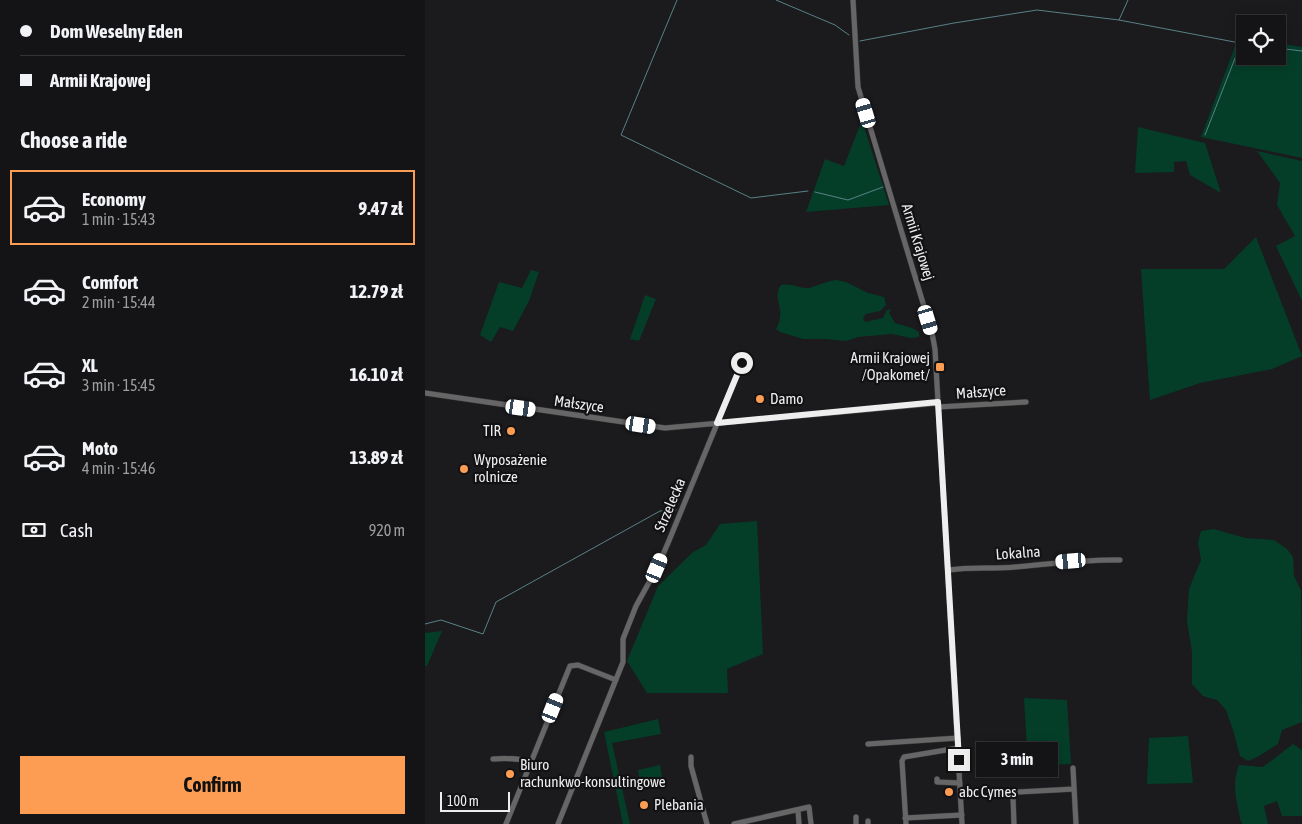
<!DOCTYPE html>
<html lang="en">
<head>
<meta charset="utf-8">
<style>
  body { margin:0; font-family:"Asap Condensed",sans-serif; background:#1d1d1f; color:#f1f3f6; height:100vh; display:flex; flex-direction:column; font-size:19px; white-space:nowrap }
  * { box-sizing:border-box; margin:0 }
  p { font-size:16px; color:#9d9ea1 }
  .icon { flex:none; width:28px; height:28px; fill:none; stroke:currentColor; stroke-width:2; stroke-linecap:round; stroke-linejoin:round }
  .map { position:relative; flex:1; overflow:hidden }
  .details { display:flex; flex-direction:column; background:#141416; width:425px }
  .details>* { flex:none }
  .hud { display:grid; align-content:center; height:110px; padding:0 20px; background:#141416 }
  .tools { position:absolute; left:811px; top:15px; display:grid; gap:10px }
  .tools a { display:grid; place-items:center; width:50px; height:50px; border-radius:0px; background:#141416; box-shadow:0 2px 12px #0003,0 0 0 1px #333335; font-size:25px }
  .scale { position:absolute; left:15px; bottom:12px; width:70px; box-sizing:border-box; padding-left:5px; border:2px solid #eeeeef; border-top:0; font-size:14px; line-height:18px; white-space:nowrap; color:#eeeeef; -webkit-text-stroke:4px #121113; paint-order:stroke }
  .end { position:absolute; width:22px; height:22px; margin:-11px; border:6px solid #eeeeef; background:#111; box-shadow:0 0 0 2px #111 }
  .from { border-radius:50% }
  .bubble { position:absolute; height:35px; border-radius:0px; background:#141416; box-shadow:0 2px 12px #0003,0 0 0 1px #333335; font-size:16px; font-weight:700; line-height:35px; text-align:center }
  .car { position:absolute; width:15px; height:30px; margin:-15px -8px; border-radius:6px; box-shadow:0 0 4px 1px #0007; background:linear-gradient(#fff 24%,#345 0 40%,#fff 0 76%,#345 0 86%,#fff 0) }
  .hud b { display:flex; align-items:center; gap:18px; height:48px; font-size:19px }
  .hud b+b { border-top:1px solid #333335 }
  .hud i { width:12px; height:12px; background:#f1f3f6 }
  ul { padding:0; list-style:none }
  li { display:flex; align-items:center; gap:15px; height:75px; margin:0 10px 8px; padding:0 10px; border:2px solid transparent; border-radius:0px }
  li div { flex:1 }
  li b { display:block; font-size:19px }
  li em { font-style:normal; font-weight:700 }
  li.selected { border-color:#fc9d53 }
  li>.icon { width:45px; height:45px; stroke-width:1.5 }
  h2 { padding:0 20px; font-size:22px; line-height:60px }
  .pay { display:flex; align-items:center; gap:12px; height:55px; padding:0 20px; font-size:19px }
  .pay p { margin-inline-start:auto }
  .action { display:flex; gap:10px; margin-top:auto; padding:10px 20px }
  .action a { flex:1; height:58px; border-radius:0px; background:#fc9d53; color:#111; font-size:20px; font-weight:700; line-height:58px; text-align:center }
  main { display:flex; flex:1; min-height:0 }
  .map>svg:first-child { display:block }
</style>
</head>
<body>
<main>
<section class="details">
<div class="hud">
<b><i class="from"></i>Dom Weselny Eden</b>
<b><i></i>Armii Krajowej</b>
</div>
<h2>Choose a ride</h2>
<ul>
<li class="selected"><svg class="icon" aria-label="car" viewBox="0 0 24 24"><path d="M5 17H2v-5l4-1 3-4h7l3 4 3 1v5h-3M9 17h6M6 11h13"/><circle cx="7" cy="17" r="2"/><circle cx="17" cy="17" r="2"/></svg><div><b>Economy</b><p>1 min · 15:43</p></div><em>9.47 zł</em></li>
<li><svg class="icon" aria-label="car" viewBox="0 0 24 24"><path d="M5 17H2v-5l4-1 3-4h7l3 4 3 1v5h-3M9 17h6M6 11h13"/><circle cx="7" cy="17" r="2"/><circle cx="17" cy="17" r="2"/></svg><div><b>Comfort</b><p>2 min · 15:44</p></div><em>12.79 zł</em></li>
<li><svg class="icon" aria-label="car" viewBox="0 0 24 24"><path d="M5 17H2v-5l4-1 3-4h7l3 4 3 1v5h-3M9 17h6M6 11h13"/><circle cx="7" cy="17" r="2"/><circle cx="17" cy="17" r="2"/></svg><div><b>XL</b><p>3 min · 15:45</p></div><em>16.10 zł</em></li>
<li><svg class="icon" aria-label="car" viewBox="0 0 24 24"><path d="M5 17H2v-5l4-1 3-4h7l3 4 3 1v5h-3M9 17h6M6 11h13"/><circle cx="7" cy="17" r="2"/><circle cx="17" cy="17" r="2"/></svg><div><b>Moto</b><p>4 min · 15:46</p></div><em>13.89 zł</em></li>
</ul>
<div class="pay"><svg class="icon" aria-label="cash" viewBox="0 0 24 24"><path d="M3 7h18v10H3z"/><circle cx="12" cy="12" r="2"/></svg>Cash<p>920 m</p></div>
<div class="action"><a>Confirm</a></div>
</section>
<div class="map">
<svg width="877" height="824" viewBox="0 0 877 824">
  <rect width="100%" height="100%" fill="#1b1a1d"/>
  <path fill="#043e29" d="M813,38L820,39V56H852L853,43L877,47V158L776,137Z
    M437,120L464,205L381,212L400,159L419,166Z
    M713,127L780,143L796,193L765,175L761,161L749,162V172L710,173Z
    M832,151L877,161V301L851,246L870,236L852,205L855,183Z
    M831,237L877,356L847,369L775,383L725,400L716,269H799Z
    M106,270L114,272L104,301L88,331L75,327L66,342L55,335L74,282L97,288Z
    M411,280L421,282L443,293L459,297L461,305L455,311L441,314L438,318L440,322L458,318L462,310L466,309L464,313L470,323L487,328L494,332V337L486,338L467,334L433,337L421,341L401,339H378L355,332L351,329C353,325 355,321 355,317C357,305 348,297 356,285C367,283 375,289 384,288C393,286 401,281 411,280Z
    M220,295L231,299L214,341L205,339Z
    M332,521L338,654L302,669L303,693H222L202,661L233,586L268,552L281,545L295,524Z
    M789,529L820,538L849,540L862,549L868,557L869,576L876,590L877,722L857,730L853,744L834,756L823,761L815,756L808,730L801,710L792,700L778,696L767,684V652L762,621L764,589L776,560L773,542L776,531Z
    M17,631L2,666H0V633Z
    M599,698L642,700L646,764L603,766Z
    M233,719L236,734L187,743L205,824H198L179,732Z
    M763,736L768,783L722,784L724,738Z
    M868,744L877,750V816H857L852,801L839,806L843,824H818L816,822C812,801 806,786 814,765L838,767Z
    M235,765L237,778L215,783L213,770Z"/>
  <g fill="none" stroke-linecap="round" stroke-linejoin="round">
    <path stroke="#588287" stroke-width="1" d="M252,0L196,135L326,198L383,191
      M351,0L410,25L424,35
      M694,20L703,0
      M435,41L529,23L612,10L694,20L820,44
      M852,48L877,51
      M780,135L816,43
      M390,192L423,200L458,187
      M0,624L16,620L58,634L71,602L235,511L251,510"/>
    <g stroke="#39383a" stroke-width="6">
      <path id="minor" d="M428,0L433,87L507,333L510,349L537,824
        M0,393L240,428L513,403
        M513,407L601,402
        M524,570C546,567 568,569 590,567C625,564 660,559 695,560
        M443,744L533,738
        M266,757V766L282,824
        M68,759C81,758 93,758 106,762
        M648,768L651,824
        M512,779V782L535,783
        M373,810L374,824
        M431,817V824
        M480,818L537,815
        M443,821V824
        M81,824L145,666L153,665L191,680
        M133,824L198,662V639L211,606L232,568L243,543L317,363
        M309,824L384,807L386,824
        M481,824L477,761L479,757L533,748
        M589,824L588,797L590,794L593,792L649,789"/>
    </g>
    <use href="#minor" stroke="#676667" stroke-width="5"/>
  </g>
  <g fill="none" stroke-linecap="round" stroke-linejoin="round">
    <path stroke="#eeeeef" stroke-width="6" d="M317,363L292,423L513,402L534,760"/>
  </g>
  <g fill="#fc9d53" stroke="#121113" stroke-width="2">
    <rect x="510" y="362" width="10" height="10" rx="2.5"/>
    <circle cx="335" cy="399" r="5"/>
    <circle cx="86" cy="431" r="5"/>
    <circle cx="39" cy="469" r="5"/>
    <circle cx="85" cy="774" r="5"/>
    <circle cx="524" cy="792" r="5"/>
    <circle cx="219" cy="805" r="5"/>
  </g>
  <g text-anchor="middle" stroke-width="4.5" stroke-linejoin="round" paint-order="stroke">
    <g font-size="15" fill="#eeeeef" stroke="#121113">
      <text transform="translate(493 242) rotate(73)" y="5">Armii Krajowej</text>
      <text transform="translate(556 392) rotate(-4)" y="5">Małszyce</text>
      <text transform="translate(154 404) rotate(8)" y="5">Małszyce</text>
      <text transform="translate(245 505) rotate(-67)" y="5">Strzelecka</text>
      <text transform="translate(593 553) rotate(-4)" y="5">Lokalna</text>
    </g>
    <g font-size="15" fill="#eeeeef" stroke="#121113" text-anchor="start">
      <text x="505" y="363" text-anchor="end">Armii Krajowej<tspan x="505" dy="17">/Opakomet/</tspan></text>
      <text x="345" y="404">Damo</text>
      <text x="76" y="436" text-anchor="end">TIR</text>
      <text x="49" y="465">Wyposażenie<tspan x="49" dy="17">rolnicze</tspan></text>
      <text x="95" y="770">Biuro<tspan x="95" dy="17">rachunkwo-konsultingowe</tspan></text>
      <text x="534" y="797">abc Cymes</text>
      <text x="229" y="810">Plebania</text>
    </g>
  </g>
</svg>
<div class="tools">
<a><svg class="icon" aria-label="locate" viewBox="0 0 24 24"><circle cx="12" cy="12" r="6"/><path d="M12 2v4M12 18v4M2 12h4M18 12h4"/></svg></a>
</div>
<div class="scale">100 m</div>
<i class="end from" style="left:317px;top:363px"></i>
<i class="end" style="left:534px;top:760px"></i>
<div class="bubble" style="left:551px;top:742px;width:82px">3 min</div>
<i class="car" style="left:441px;top:113px;rotate:343deg"></i>
<i class="car" style="left:503px;top:320px;rotate:163deg"></i>
<i class="car" style="left:96px;top:408px;rotate:98deg"></i>
<i class="car" style="left:216px;top:425px;rotate:99deg"></i>
<i class="car" style="left:646px;top:561px;rotate:265deg"></i>
<i class="car" style="left:232px;top:568px;rotate:23deg"></i>
<i class="car" style="left:128px;top:708px;rotate:22deg"></i>
</div>
</main>
</body>
</html>
